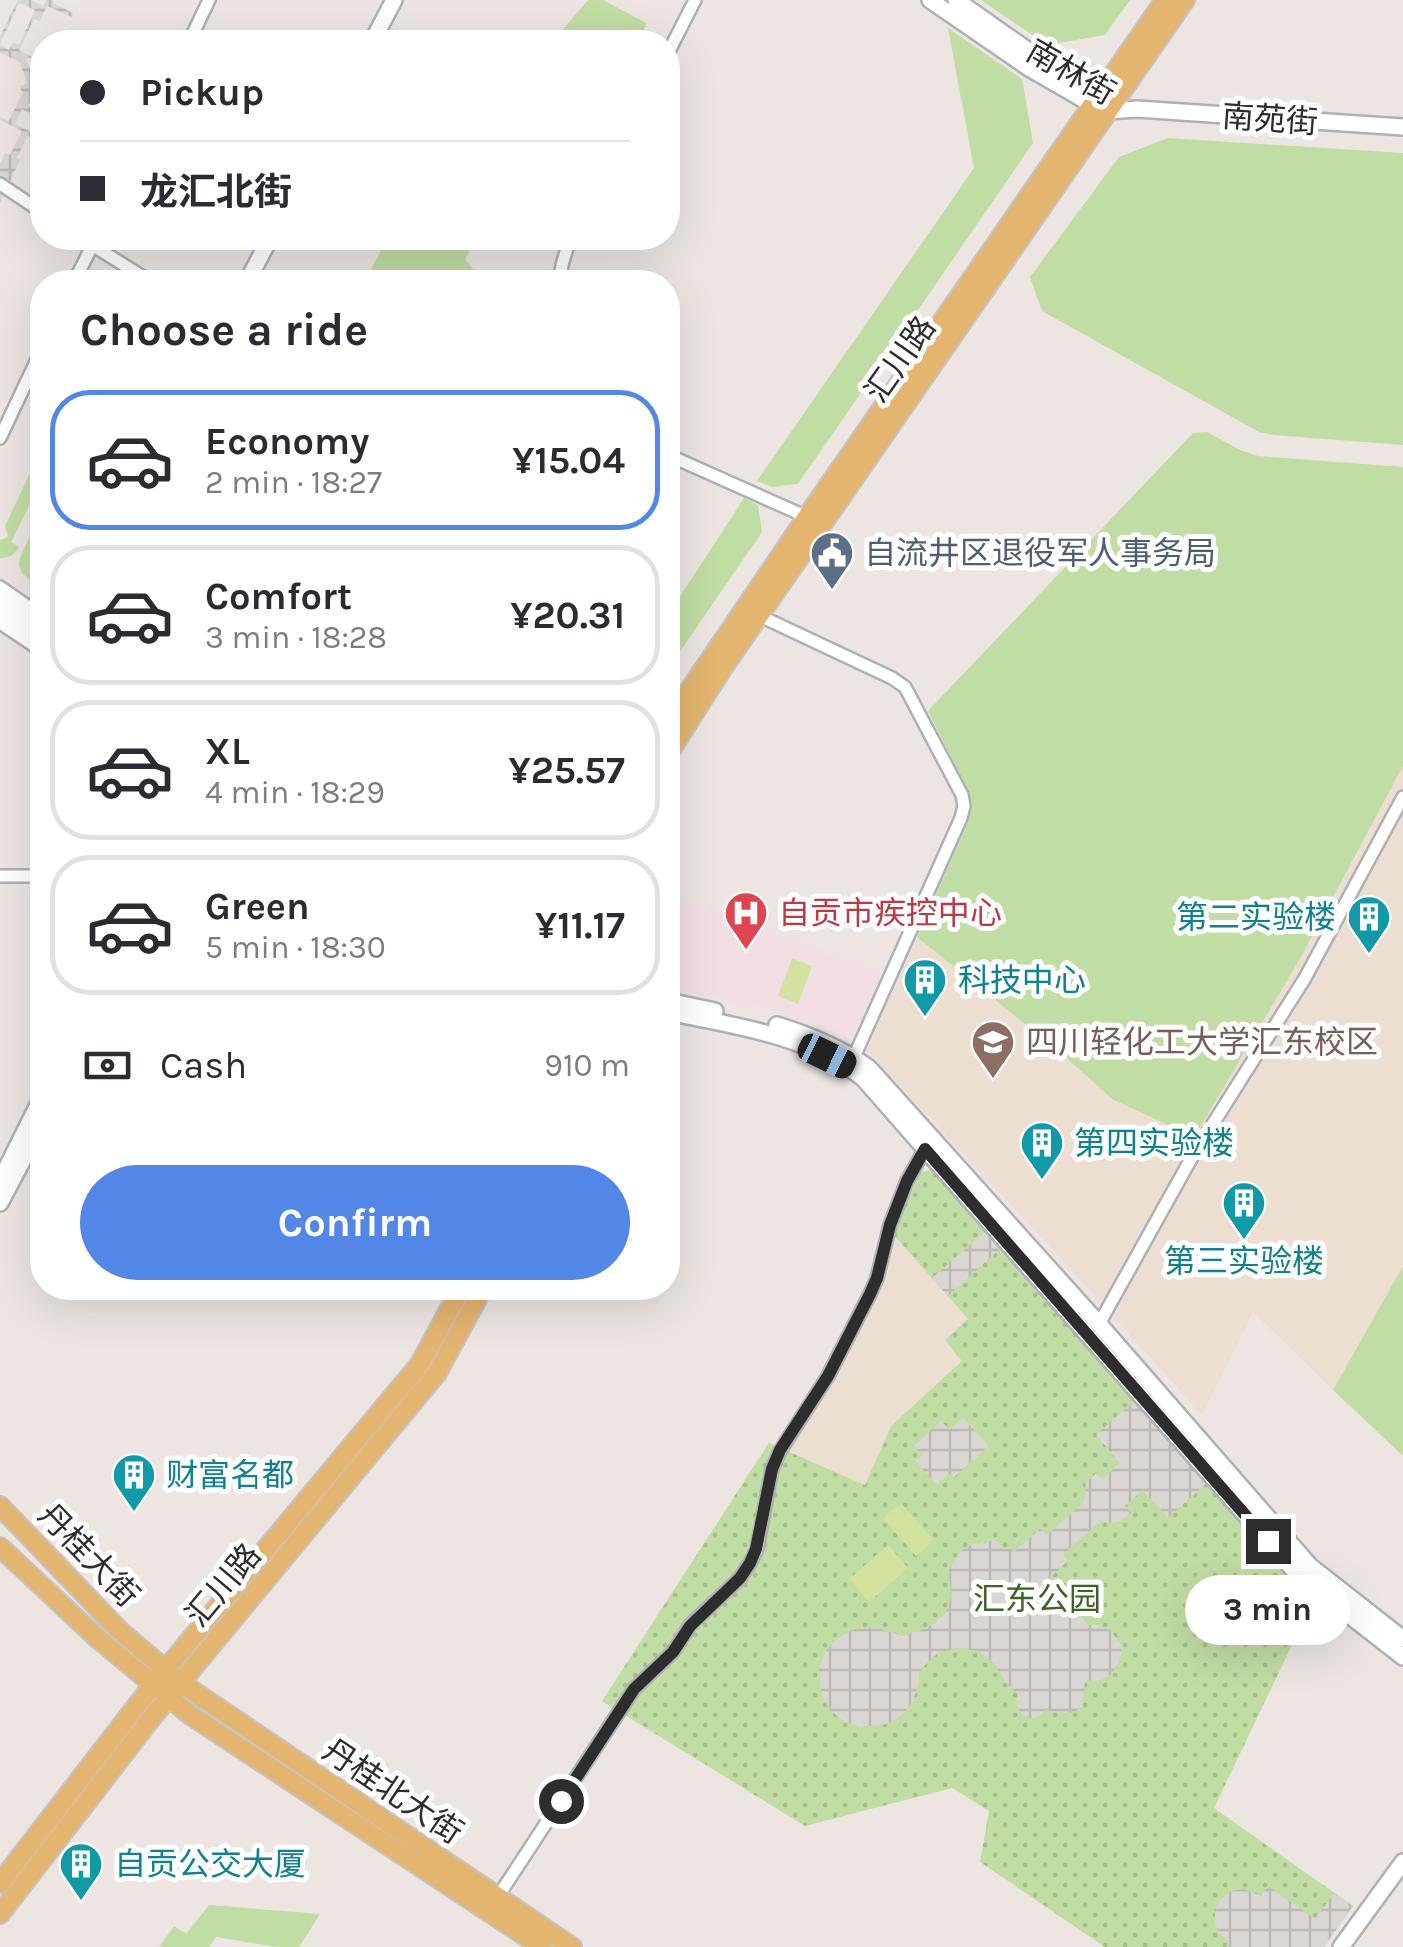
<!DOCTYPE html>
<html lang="en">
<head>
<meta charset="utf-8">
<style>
  body { margin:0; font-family:Karla,"Noto Sans SC",sans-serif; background:#f2f2f3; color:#2b2b33; height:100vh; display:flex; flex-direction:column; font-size:38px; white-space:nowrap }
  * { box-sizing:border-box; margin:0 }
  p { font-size:32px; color:#7c7c81 }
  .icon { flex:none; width:55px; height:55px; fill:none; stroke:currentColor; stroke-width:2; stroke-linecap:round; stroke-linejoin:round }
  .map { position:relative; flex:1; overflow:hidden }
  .sheet { position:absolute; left:30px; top:270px; width:650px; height:1030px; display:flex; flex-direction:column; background:#fff; border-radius:40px; box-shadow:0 10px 40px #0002 }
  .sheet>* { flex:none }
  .guide { position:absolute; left:30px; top:30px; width:650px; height:220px; border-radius:40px; box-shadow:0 10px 40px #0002; display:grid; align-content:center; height:220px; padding:0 50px; background:#fff }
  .end { position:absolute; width:45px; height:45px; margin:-22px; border:12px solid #2d2d2d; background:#fff; box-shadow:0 0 0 5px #fff }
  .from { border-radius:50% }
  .bubble { position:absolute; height:70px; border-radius:35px; background:#fff; box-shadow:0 10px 40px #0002; font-size:32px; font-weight:700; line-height:70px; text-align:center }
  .car { position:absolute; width:30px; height:60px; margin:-30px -15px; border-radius:12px; box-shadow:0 0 8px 2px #0007; background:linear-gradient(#222 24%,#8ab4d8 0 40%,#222 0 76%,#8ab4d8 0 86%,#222 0) }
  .guide b { display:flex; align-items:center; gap:35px; height:95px; font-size:38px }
  .guide b+b { border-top:2px solid #e1e1e2 }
  .guide i { width:25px; height:25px; background:#2b2b33 }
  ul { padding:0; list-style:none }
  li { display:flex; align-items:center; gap:30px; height:140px; margin:0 20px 15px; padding:0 30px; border:5px solid #e1e1e2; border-radius:40px }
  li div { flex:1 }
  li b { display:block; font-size:38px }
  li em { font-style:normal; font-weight:700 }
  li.on { border-color:#5287e8 }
  li>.icon { width:90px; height:90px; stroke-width:1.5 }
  h2 { padding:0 50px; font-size:45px; line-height:120px }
  .pay { display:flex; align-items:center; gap:25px; height:110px; padding:0 50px; font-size:38px }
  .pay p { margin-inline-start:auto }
  .button { display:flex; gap:20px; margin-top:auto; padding:20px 50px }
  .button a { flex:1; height:115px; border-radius:60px; background:#5287e8; color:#fff; font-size:40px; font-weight:700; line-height:115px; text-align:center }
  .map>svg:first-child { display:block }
</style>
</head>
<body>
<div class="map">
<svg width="1403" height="1947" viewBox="0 0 1403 1947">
  <defs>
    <pattern id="park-dots" width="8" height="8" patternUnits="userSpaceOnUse" patternTransform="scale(2.5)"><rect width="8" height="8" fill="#c0dda3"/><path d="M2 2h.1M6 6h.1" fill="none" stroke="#a5be8d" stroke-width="1.8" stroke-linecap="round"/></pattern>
    <pattern id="plaza-grid" width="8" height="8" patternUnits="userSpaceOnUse" patternTransform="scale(2.5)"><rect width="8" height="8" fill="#d9d6d3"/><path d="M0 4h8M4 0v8" fill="none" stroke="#bbb8b5"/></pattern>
  </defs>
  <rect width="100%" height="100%" fill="#ece5e1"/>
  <path fill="#ecdfd2" d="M1403,766V1266L1333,1390L1253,1312L1202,1415L1086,1286L867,1050L917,937L1061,1053L1112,1099L1301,957Z
    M893,1234L969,1320L963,1361L891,1426L865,1485L788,1451L835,1379L877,1297Z"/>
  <path fill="#f2dfe3" d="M668,894L881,973L850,1042L810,1022L761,1007L668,989Z"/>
  <path fill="#c0dda3" d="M588,0H603L646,23L644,31L664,41L663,42H566L561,32Z
    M981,0H1130L1105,35L1047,45Z
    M948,28L1022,79L1033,143L798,484L772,487L757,481L974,168Z
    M1168,138L1403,153V445L1274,435L1259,432L1042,311L1030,277L1119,157Z
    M383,238H470L475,240L465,260C474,266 474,276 484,282L369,281L366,280L382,248L378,246Z
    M1207,432L1240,450L1258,456L1403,467V766L1301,957L1194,1137L1112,1099L1061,1053L917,937L969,820L972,804L969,792L928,711L1193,433Z
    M42,448V496L41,500L33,498L11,542L19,547C15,554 9,558 0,558V540L8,537L5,526Z
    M744,498L758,505L762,532L668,669V615Z
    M42,509V532L32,553L42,558V579L30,580L22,573L19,565L20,558Z
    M1403,1266V1456L1333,1390Z
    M209,1905L320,1914L299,1947H277L216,1937L209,1947H159L174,1926L186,1934Z"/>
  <path fill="url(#park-dots)" d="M932,1169L1267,1551L1314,1599L1214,1808L1353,1906L1324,1947H1105L980,1862L989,1811L952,1788L805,1826L602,1701L769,1443L865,1485L891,1426L962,1361L945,1340L968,1319L893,1234L920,1173Z"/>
  <path fill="#d2e3a0" d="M792,958L812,966L798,1004L778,996Z
    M901,1503L934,1540L916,1556L883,1518Z
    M888,1545L908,1568L869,1602L849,1579Z"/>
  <path fill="url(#plaza-grid)" d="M18,0H31L43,6L46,0H53V3L73,13L72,17L47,6L40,21L34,19L19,50L32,57L26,59L34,80L42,77L28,106L42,113V119L22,109L15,124L42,137V142L27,136L17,158L20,160L0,203V164L5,153L10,155L22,131L0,120V117L9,121L22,93L20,86L27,83L20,62L0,53V45L9,50L13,42L19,45L35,10L19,3L0,44V36Z
    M986,1231L1001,1248L948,1296L932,1278Z
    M1135,1400L1207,1483L1168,1518L1143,1490L1125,1506L1131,1513L1121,1521L1113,1523L1101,1521L1063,1554L1068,1561L1043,1584L1050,1603L1080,1615L1088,1625H1098L1110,1630L1121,1645V1658L1112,1674L1101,1680L1085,1681L1082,1707L1074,1712L1065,1713L1045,1710L1041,1715L1033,1719L1023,1716L1016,1705L1018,1694L1007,1684L993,1662L978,1651L958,1648L938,1653L924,1666L919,1673L918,1685L913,1701L902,1715L887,1724L861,1727L845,1722L831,1711L822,1696L819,1670L824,1654L835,1640L850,1631L867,1627L884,1630L903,1636L924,1629L935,1623L947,1611L951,1597L949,1569L961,1551L973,1544L988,1543L993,1538L1002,1547L1015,1551L1040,1529L1047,1535L1084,1502L1086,1483L1096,1473L1102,1479L1120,1463L1096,1435Z
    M963,1418L989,1446L953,1478L949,1474L937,1485L915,1461L922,1455L914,1446L941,1421L950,1430Z
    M1268,1886L1315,1919L1334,1893L1353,1906L1324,1947H1226L1229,1942L1220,1934L1215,1923V1910L1221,1899L1231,1891L1244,1889L1261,1896Z"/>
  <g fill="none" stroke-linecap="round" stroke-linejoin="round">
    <g stroke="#adb1b7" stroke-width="16">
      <path id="street" d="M189,42L209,0
        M668,53L695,0
        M0,184L42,212
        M81,238L151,282
        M74,282L96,238
        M560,282L562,265L570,238
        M0,438L42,349
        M668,455L807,517
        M0,587L42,616
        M760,616L892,678L905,687L962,795L964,806L961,818L854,1057
        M0,623L42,651
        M0,876H42
        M1099,1324L1192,1157L1305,978L1403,797
        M497,1898L634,1689L673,1652L690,1625L740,1578L750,1563L757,1549L772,1469L780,1451L828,1376L870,1294L877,1278L890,1225L907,1181L925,1149"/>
    </g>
    <g stroke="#adb1b7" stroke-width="20">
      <path id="secondary" d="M930,0L1029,68L1093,105L1108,111L1137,109L1403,127
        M956,0C1006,34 1055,74 1111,97
        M372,42L394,0
        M247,282L270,238
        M0,597L42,627
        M0,611L42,641
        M668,1001L715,1011
        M668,1012C735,1026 807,1035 863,1078L1299,1576L1403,1657
        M777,1025C809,1035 841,1048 869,1068L1099,1324L1310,1566L1403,1639
        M0,1181L42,1097
        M0,1203L42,1124
        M1341,1947L1403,1862"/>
    </g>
    <g stroke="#c4c4c4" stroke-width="22">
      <path id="primary" d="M668,722L807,517L1165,0
        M668,754L722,669L1185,0
        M0,1506L120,1631L181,1683L572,1947
        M0,1547L96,1637L189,1714L542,1947
        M0,1883L152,1686L420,1364L461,1288
        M0,1914L153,1716L437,1373L483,1288"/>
    </g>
    <use href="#street" stroke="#fff" stroke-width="11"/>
    <use href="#secondary" stroke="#fff" stroke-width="15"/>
    <use href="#primary" stroke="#e3b56f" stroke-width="18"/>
  </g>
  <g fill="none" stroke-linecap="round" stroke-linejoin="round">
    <path stroke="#2d2d2d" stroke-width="12" d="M561,1801L634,1689L673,1652L690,1626L740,1578L750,1563L756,1549L772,1469L780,1450L828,1376L870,1294L877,1278L890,1225L907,1181L925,1149L1268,1541"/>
  </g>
  <defs>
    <g id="civic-pin" transform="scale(2.25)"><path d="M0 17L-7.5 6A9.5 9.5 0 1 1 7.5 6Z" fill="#5c6f8a" stroke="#fff"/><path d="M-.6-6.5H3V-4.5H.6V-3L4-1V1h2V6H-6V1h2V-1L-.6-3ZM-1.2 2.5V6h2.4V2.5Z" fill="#fff"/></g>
    <g id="hospital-pin" transform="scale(2.25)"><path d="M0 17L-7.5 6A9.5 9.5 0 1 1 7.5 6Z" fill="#e0444e" stroke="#fff"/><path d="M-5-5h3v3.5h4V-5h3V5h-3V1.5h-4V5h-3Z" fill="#fff"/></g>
    <g id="building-pin" transform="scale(2.25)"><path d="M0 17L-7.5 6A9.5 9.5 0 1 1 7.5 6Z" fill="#0f9aa8" stroke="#fff"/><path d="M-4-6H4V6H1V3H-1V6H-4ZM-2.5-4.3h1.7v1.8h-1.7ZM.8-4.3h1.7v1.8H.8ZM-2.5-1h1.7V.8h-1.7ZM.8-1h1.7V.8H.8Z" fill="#fff"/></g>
    <g id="university-pin" transform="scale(2.25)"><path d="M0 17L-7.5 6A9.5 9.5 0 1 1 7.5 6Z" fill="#8d6e63" stroke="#fff"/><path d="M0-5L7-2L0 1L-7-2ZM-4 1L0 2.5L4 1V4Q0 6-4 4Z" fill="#fff"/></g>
  </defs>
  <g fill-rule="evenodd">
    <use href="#civic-pin" x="832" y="553"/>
    <use href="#hospital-pin" x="746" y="913"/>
    <use href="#building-pin" x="1369" y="917"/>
    <use href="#building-pin" x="925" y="980"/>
    <use href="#university-pin" x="993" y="1042"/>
    <use href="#building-pin" x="1042" y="1143"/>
    <use href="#building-pin" x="1244" y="1203"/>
    <use href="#building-pin" x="134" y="1475"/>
    <use href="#building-pin" x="81" y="1864"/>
  </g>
  <g text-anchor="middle" stroke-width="10" stroke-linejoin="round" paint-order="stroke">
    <g font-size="32" fill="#2d2d2d" stroke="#fff">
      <text transform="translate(1071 72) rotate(30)" y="11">南林街</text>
      <text transform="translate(1270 119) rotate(4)" y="11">南苑街</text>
      <text transform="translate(900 359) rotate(-55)" y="11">汇川路</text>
      <text transform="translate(89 1555) rotate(46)" y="11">丹桂大街</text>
      <text transform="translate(223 1585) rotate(-50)" y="11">汇川路</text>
      <text transform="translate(393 1791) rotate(34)" y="11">丹桂北大街</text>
    </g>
    <g font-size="32" fill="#4e5e75" stroke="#fff" text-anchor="start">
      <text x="864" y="564">自流井区退役军人事务局</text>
    </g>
    <g font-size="32" fill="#be3a42" stroke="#fff" text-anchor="start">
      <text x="778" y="924">自贡市疾控中心</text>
    </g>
    <g font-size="32" fill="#0d838f" stroke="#fff" text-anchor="start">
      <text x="1336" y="928" text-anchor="end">第二实验楼</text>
      <text x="958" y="991">科技中心</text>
      <text x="1074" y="1154">第四实验楼</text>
      <text x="1244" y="1272" text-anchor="middle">第三实验楼</text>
      <text x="166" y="1486">财富名都</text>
      <text x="114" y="1875">自贡公交大厦</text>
    </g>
    <g font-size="32" fill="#785e54" stroke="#fff" text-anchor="start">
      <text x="1026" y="1053">四川轻化工大学汇东校区</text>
    </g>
    <g font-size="32" fill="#3b6323" stroke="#fff">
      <text x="1037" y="1610">汇东公园</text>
    </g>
  </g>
</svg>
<i class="end from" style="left:561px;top:1801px"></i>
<i class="end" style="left:1268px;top:1541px"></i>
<div class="bubble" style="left:1185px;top:1575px;width:165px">3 min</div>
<i class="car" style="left:827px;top:1056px;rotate:116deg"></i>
<div class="guide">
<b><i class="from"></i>Pickup</b>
<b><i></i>龙汇北街</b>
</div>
<section class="sheet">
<h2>Choose a ride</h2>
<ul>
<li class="on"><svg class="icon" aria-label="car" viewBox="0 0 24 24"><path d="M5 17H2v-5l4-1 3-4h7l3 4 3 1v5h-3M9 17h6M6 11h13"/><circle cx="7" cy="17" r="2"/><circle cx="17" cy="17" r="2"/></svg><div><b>Economy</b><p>2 min · 18:27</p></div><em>¥15.04</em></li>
<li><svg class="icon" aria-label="car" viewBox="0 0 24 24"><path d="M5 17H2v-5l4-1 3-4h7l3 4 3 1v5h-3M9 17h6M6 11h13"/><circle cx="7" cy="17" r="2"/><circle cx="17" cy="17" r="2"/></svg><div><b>Comfort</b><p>3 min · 18:28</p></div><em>¥20.31</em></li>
<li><svg class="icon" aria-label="car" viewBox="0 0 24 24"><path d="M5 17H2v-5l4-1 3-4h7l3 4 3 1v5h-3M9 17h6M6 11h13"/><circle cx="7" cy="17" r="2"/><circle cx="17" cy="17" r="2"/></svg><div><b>XL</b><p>4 min · 18:29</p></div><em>¥25.57</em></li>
<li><svg class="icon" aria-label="car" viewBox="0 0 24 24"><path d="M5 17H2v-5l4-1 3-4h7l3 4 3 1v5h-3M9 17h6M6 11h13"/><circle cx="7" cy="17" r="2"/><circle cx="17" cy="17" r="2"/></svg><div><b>Green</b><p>5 min · 18:30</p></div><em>¥11.17</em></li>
</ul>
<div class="pay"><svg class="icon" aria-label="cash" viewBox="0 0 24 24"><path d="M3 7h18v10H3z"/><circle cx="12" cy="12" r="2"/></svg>Cash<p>910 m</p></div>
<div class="button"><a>Confirm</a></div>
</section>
</div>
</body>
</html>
